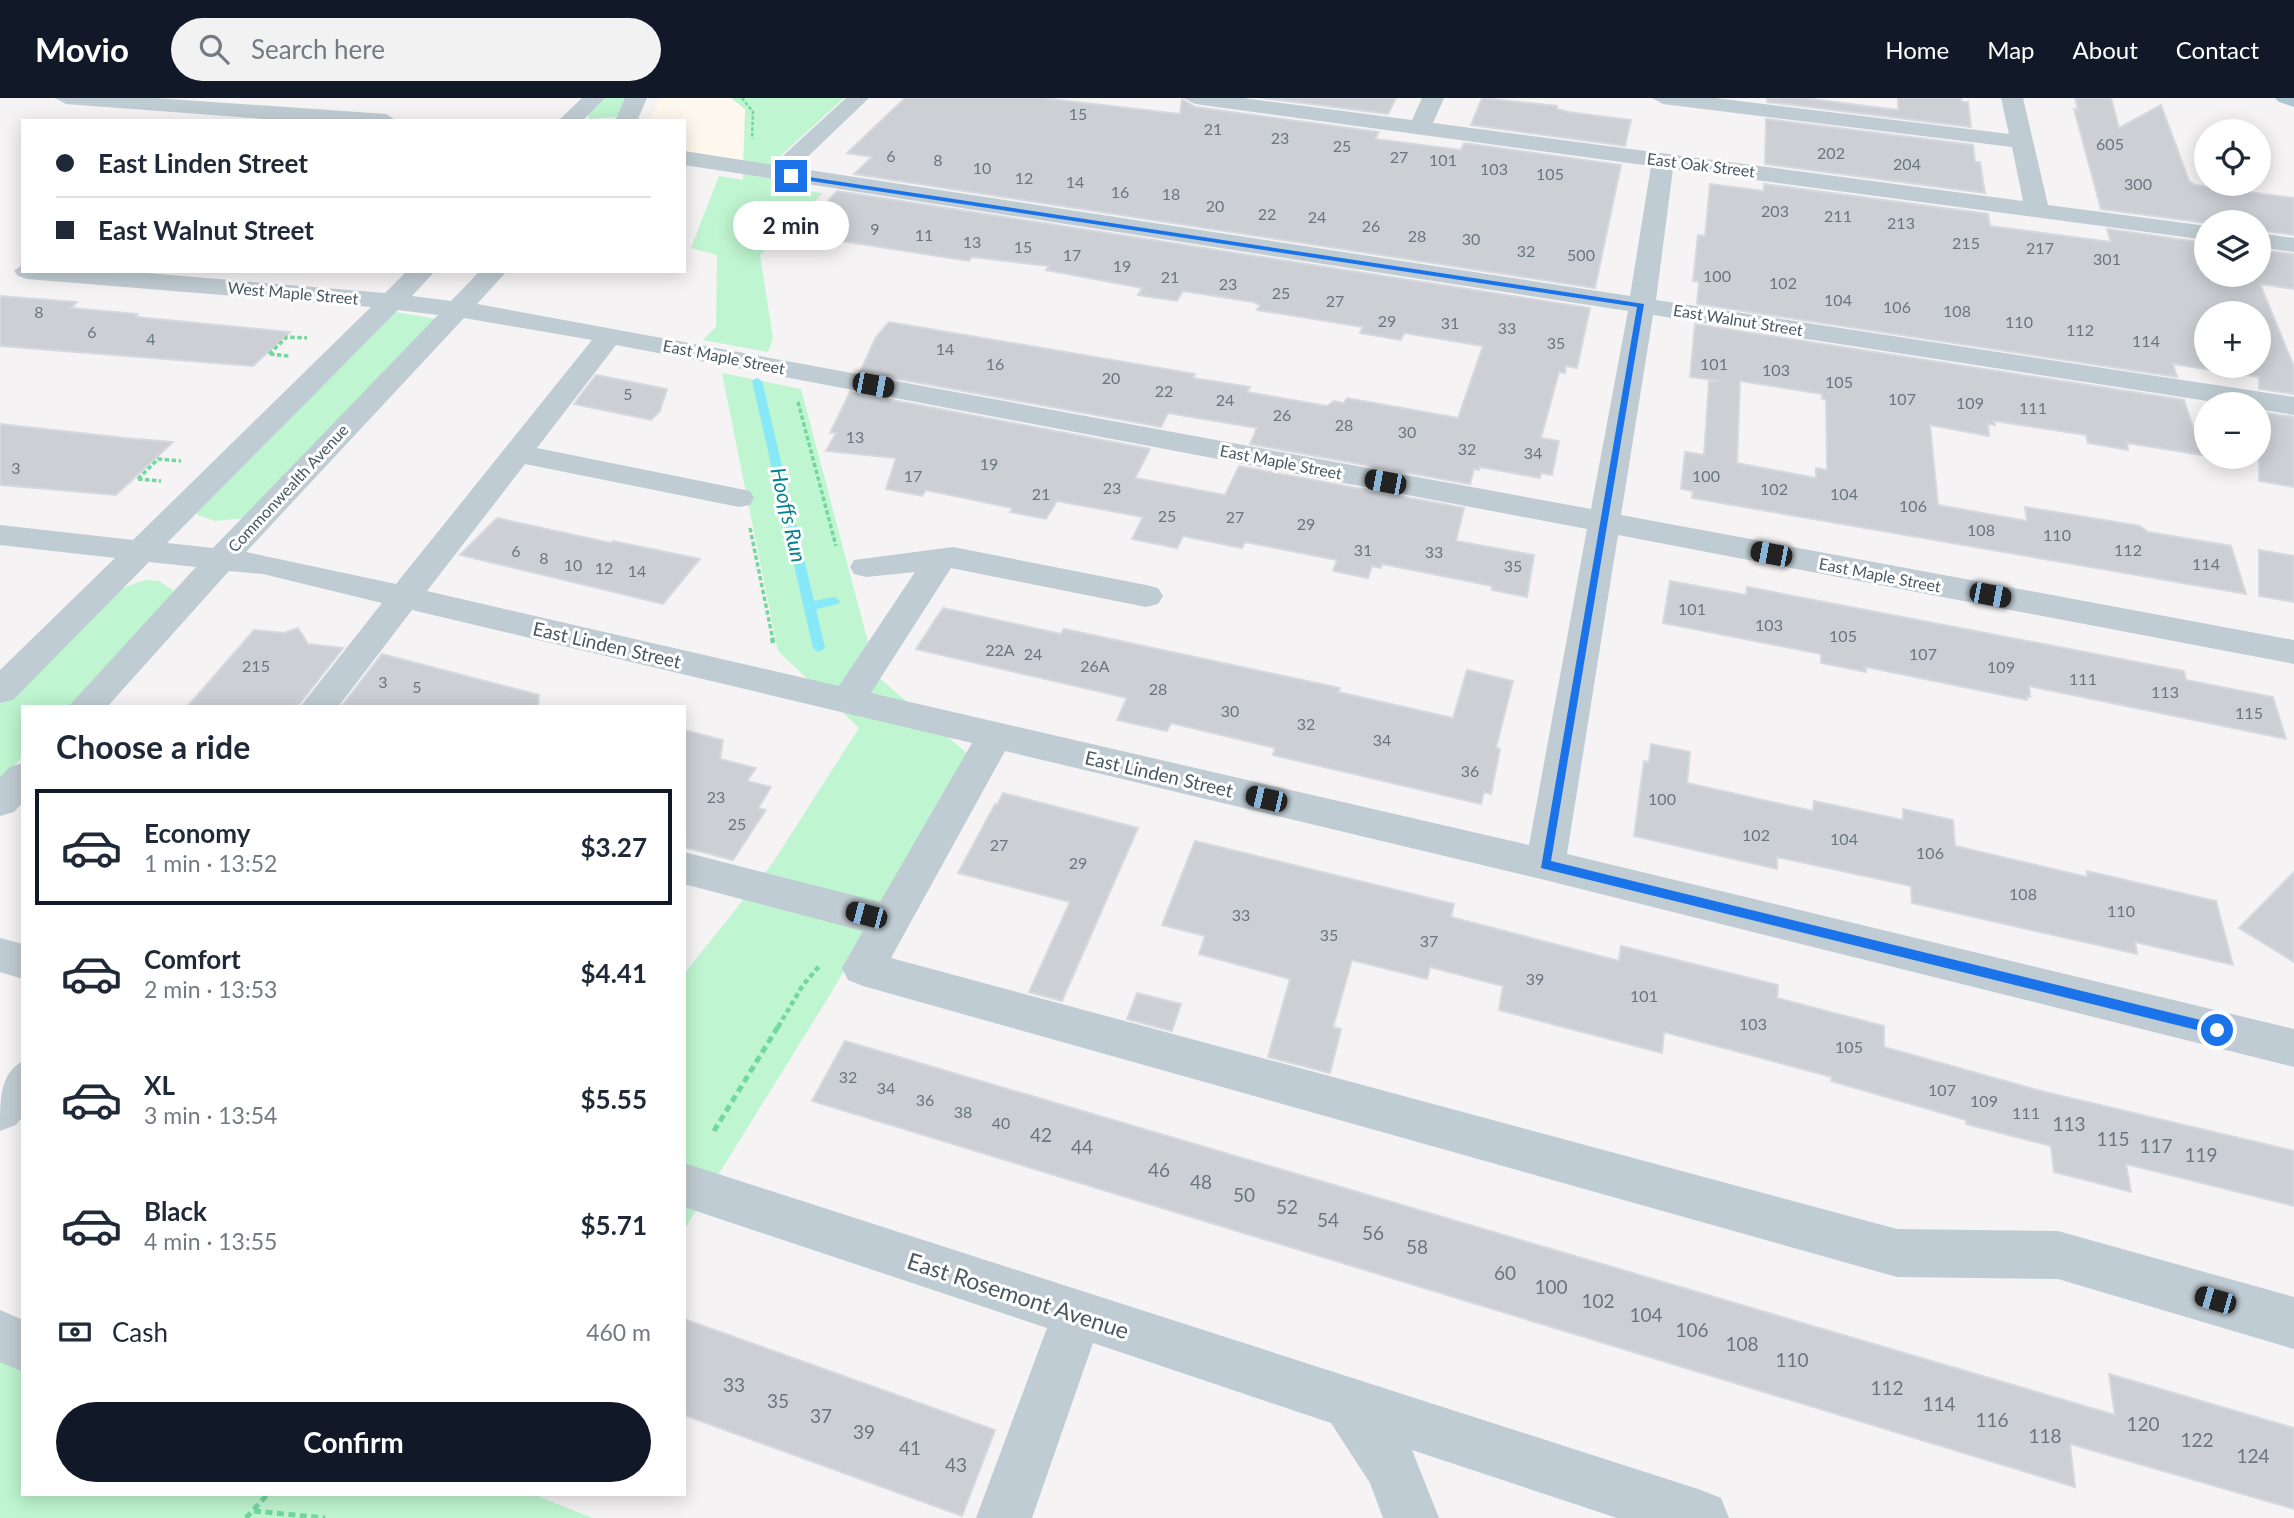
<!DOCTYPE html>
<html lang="en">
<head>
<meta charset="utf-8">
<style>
  body { margin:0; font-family:Lato,sans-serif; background:#f2f2f3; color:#1f2937; height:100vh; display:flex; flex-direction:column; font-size:26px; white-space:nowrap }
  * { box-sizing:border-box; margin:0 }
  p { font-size:23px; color:#747a83 }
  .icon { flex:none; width:38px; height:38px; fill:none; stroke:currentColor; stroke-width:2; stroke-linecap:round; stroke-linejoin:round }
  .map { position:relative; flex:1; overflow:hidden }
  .drawer { position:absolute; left:21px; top:607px; width:665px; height:791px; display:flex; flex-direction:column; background:#fff; border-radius:0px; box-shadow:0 4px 18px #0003 }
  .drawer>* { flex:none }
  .banner { position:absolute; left:21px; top:21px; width:665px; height:154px; border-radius:0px; box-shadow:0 4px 18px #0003; display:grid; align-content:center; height:154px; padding:0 35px; background:#fff }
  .fabs { position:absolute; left:2194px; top:21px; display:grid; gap:14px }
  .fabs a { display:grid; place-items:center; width:77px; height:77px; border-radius:50%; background:#fff; box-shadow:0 4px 18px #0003; font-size:35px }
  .end { position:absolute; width:32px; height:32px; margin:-16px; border:9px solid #1a73e8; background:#fff; box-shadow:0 0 0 4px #fff }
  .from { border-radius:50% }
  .bubble { position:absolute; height:49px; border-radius:24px; background:#fff; box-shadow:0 4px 18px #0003; font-size:23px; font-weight:700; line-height:49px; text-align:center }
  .car { position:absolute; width:21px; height:42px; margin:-21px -10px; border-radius:9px; box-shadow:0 0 5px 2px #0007; background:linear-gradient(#222 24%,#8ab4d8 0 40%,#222 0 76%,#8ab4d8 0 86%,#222 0) }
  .banner b { display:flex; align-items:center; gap:24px; height:66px; font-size:26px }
  .banner b+b { border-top:2px solid #e0e1e3 }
  .banner i { width:18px; height:18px; background:#1f2937 }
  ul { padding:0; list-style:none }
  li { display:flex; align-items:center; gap:21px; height:116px; margin:0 14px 10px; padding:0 21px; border:4px solid transparent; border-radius:0px }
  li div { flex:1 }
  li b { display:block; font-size:26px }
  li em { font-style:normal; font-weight:700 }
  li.current { border-color:#111827 }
  li>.icon { width:63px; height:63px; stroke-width:1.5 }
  h2 { padding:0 35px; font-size:32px; line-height:84px }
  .pay { display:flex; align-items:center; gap:18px; height:77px; padding:0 35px; font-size:26px }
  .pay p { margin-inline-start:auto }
  .primary-button { display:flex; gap:14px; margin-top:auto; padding:14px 35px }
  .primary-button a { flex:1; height:80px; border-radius:42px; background:#111827; color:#fff; font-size:28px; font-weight:700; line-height:80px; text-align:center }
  header { display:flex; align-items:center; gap:42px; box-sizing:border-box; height:98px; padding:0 35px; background:#111827; color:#fff }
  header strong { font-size:33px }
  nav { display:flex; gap:38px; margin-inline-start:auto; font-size:24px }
  .search { width:490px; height:63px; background:#f2f2f3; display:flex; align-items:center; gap:18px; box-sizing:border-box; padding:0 24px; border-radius:38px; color:#747a83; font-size:26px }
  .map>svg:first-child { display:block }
</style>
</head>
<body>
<header>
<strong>Movio</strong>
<div class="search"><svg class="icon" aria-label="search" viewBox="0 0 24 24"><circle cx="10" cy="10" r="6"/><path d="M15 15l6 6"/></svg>Search here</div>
<nav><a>Home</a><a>Map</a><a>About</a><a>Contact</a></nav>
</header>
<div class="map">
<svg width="2294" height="1420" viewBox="0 0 2294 1420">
  <rect width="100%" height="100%" fill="#f5f3f3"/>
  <path fill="#fef8ee" d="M661,0H731L745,11L742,62L684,53V23H649Z"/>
  <path fill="#bff5d0" d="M604,0H628L616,19L589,21L588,16Z
    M731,0H844L776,62L807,93L823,95L760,157L773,240L768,254L703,242L716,229L717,157L691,150L719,78L743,82L745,11Z
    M396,214L436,221L244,420L215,423L197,417V410Z
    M722,275L801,291L877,578L969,657L831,895L684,1132V876L772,766L859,630L778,553Z
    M147,482L159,483L173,492L171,500L69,609H23V658L0,683V605C37,567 96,492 147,482Z
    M0,1253L23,1263V1396H532L593,1420H0Z"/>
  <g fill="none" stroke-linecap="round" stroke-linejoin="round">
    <path fill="#87e8f7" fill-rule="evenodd" d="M757,280L762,283L814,503L834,499L840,503L838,506L816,511L825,550L819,554L813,550L752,283Z"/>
  </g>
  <path fill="#ccd0d5" stroke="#d6d9df" stroke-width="2" fill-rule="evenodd" d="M905,0H1042L1180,16L1182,1L1195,9L1379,34L1375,41L1461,52L1464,45L1621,67L1595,190L854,76L872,59L847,55Z
    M1263,0H1396L1388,16Z
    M1482,0L1557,8V11L1568,14L1631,22L1625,48L1471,27Z
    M1767,0H1804L1898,12V0H1961L1962,4H1968L1971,29L1767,4Z
    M2075,0H2111L2119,30L2161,7L2189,83L2195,87L2294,100V137L2259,132V124L2207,125L2101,111L2074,11L2078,12Z
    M1766,21L1973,47L1975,64H1980L1985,95L1765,66Z
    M1710,86L1764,93V86L1988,116L1990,128L2111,144L2107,131L2207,145V177H2259V152L2294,156V191L2260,186L2294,269V296L2259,291V279L2173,266L2177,279L1697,206L1699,184L1693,183L1698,137L1705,138ZM2207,215H2259V268H2207Z
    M837,93L1590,210L1577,270L1566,268L1565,275L1559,274L1541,340L1559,343L1552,377L1541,375L1540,380L1480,369L1479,372L1474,371L1470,386L1250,346L1257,330L1168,315L1161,329L860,274L876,239L889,224L1195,276L1193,280L1250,289L1247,294L1327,308L1334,303L1344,305L1347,300L1458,320L1483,248L1404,235L1401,242L1360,235L1363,229L1257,212L1260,207L1253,204L1183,193L1177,203L1138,197L1142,190L1046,172L1049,168L972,159L969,163L797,136Z
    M0,198L77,204L71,210L138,216L136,219L290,234L253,268L0,248Z
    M1695,226L2184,302L2202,357L2127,345L2128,352L2088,345L2086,337L1994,323L1995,327L1988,326L1989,338L1930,327L1938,407L2027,423L2025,409L2140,428L2148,434L2231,448L2246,496L1692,400L1693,393L1681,391L1685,354L1704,357L1709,283H1719L1690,279ZM1740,283L1822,296V301L1826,302L1827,372L1816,370V380L1737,365Z
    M596,277L667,291L660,313L651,322L574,306Z
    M850,294L1150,351L1135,380L1225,397L1239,368L1464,410L1456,443L1534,457L1527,499L1492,492V488L1382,466L1381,470L1372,468L1368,480L1333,473L1337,462L1245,444L1242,450L1183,438L1177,450L1132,441L1143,419L1057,403L1046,421L1010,414L1012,410L926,392L922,398L886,391L896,360L826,353L836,335H830Z
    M2259,314L2294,319V389L2259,383Z
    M0,326L125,340L173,344L116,397L0,387Z
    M497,420L611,445L613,443L700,461L663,506L460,457Z
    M2259,452L2294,458V504L2259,498Z
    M1670,483L1746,497L1747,489L2184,573L2186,582L2273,599L2286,641L2029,588L2030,599L2027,598V602L1866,569V574L1821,565V556L1663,525Z
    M943,510L1061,536L1064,531L1340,590L1338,594L1453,620L1467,572L1513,583L1496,650L1500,651L1491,696L1484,694L1481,706L1273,657L1275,650L1171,625L1167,633L1117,622L1127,600L916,551Z
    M298,530L308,546L343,550L297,609H187L254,532L284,535Z
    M382,556L539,597L538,609H341Z
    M684,632L723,642L720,661L756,670L747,683L771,689L758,710L766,712L733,762L684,749Z
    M1651,646L1690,654L1687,685L1813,713L1814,703L1903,722V711L1953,722L1955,748L2087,779V773L2216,803L2233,867L2135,844L2137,856L1912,805L1911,788L1777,759V771L1634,738L1644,663L1649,664Z
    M1003,695L1138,730L1062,903L1029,894L1070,804L958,775L995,706L997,707Z
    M1195,743L1454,806L1451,819L1619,863L1621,848L1778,887L1777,900L1884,928V949L2045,994L2294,1053V1108L2126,1066L2131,1094L2054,1074L2051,1048L1966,1026V1022L1831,983L1832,979L1664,934L1662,955L1499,912L1503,888L1430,869L1427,881L1352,862L1333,929L1341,931L1330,975L1268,959L1290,881L1199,856L1205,838L1162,827Z
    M2294,774V864L2239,830Z
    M1137,895L1181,906L1172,933L1127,921Z
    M845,943L2115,1317L2109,1276L2294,1330V1411L2070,1346L2075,1389L812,1003Z
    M684,1221L995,1332L962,1418L684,1317Z"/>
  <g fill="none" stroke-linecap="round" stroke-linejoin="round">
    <path stroke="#72d89e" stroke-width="2.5" stroke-dasharray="3.5 2" stroke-linecap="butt" d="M742,0L753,14L752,41"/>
    <path stroke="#72d89e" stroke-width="3.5" stroke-dasharray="4.5 2.5" stroke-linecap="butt" d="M269,256L287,239L307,240
      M270,256L289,258
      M798,304L836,448
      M138,381L158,361L181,363
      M138,381L161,383
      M750,430L773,542"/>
    <path stroke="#72d89e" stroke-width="4.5" stroke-dasharray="5 3.5" stroke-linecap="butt" d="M772,540L774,548
      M778,929L803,887L821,866"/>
    <path stroke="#72d89e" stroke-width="5" stroke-dasharray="7 4.5" stroke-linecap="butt" d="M714,1033L779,927
      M254,1413L325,1420
      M246,1420L268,1396"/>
    <path fill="#c0ccd3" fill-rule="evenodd" d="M55,0H155L386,16L397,23H292L66,6Z
      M582,0H605L582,23H558Z
      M625,0H647L637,23H615Z
      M846,0H869L796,70L1630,198L1651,68L1195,6L1184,0H1243L1412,22L1422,0H1444L1433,25L2023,103L2012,49L1663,6L1652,0H1715L2009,36L2001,0H2023L2048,107L2207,128V142L1673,71L1656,202L2294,299V317L2259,311V306H2227L1653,217L1621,417L2294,542V566L1618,437L1567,756L2294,931V969L1545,782L1005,653L891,860L1897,1131L2058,1133L2294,1199V1251L2058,1181L1897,1179L863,888L848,882L842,870L863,833L684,786V754L880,804L972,645L412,512L338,609H300L382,505L263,476L229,473L107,609H68L196,469L149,464L13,602L0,605V572L115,460L0,447V427L133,442L371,209L27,181L18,178L14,173L23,166V173H123L385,195L407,173H435L412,198L451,203L480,173H507L477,206L1591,411L1628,213L684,67V53L773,67ZM398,212L438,217L213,450L167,445ZM464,220L592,242L396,486L246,454ZM616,247L1587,431L1529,747L871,595L951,470L1146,509L1158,506L1163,498L1158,490L1146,487L953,449L854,462L850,469L854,476L866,479L915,474L839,588L427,493L525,366L739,409L750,407L754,400L750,393L537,350Z
      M2259,135L2294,140V154L2259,149Z
      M23,665V704L14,714L0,718V679L10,669Z
      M0,840L23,846V881L0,874Z
      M23,963V1018L16,1027L0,1033C0,1001 0,975 23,963Z
      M684,1065L1701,1392L1721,1400L1729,1420H1617L1412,1352L1439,1420H1383L1370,1385L1331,1325L1093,1245L1032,1420H976L1047,1230L684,1109Z
      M0,1212L23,1222V1274L0,1264Z"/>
    <path fill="#b0c5d4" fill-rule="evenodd" d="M2275,0H2294V9L2279,4Z"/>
  </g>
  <path fill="#1a73e8" d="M789,76L1644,206L1551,763L2217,926L2221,928V935L2217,937L1541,770L1637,209L791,80Z"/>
  <g text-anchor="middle" stroke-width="6" stroke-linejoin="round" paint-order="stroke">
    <g font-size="16" fill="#697680">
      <text x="1078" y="22">15</text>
      <text x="1213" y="37">21</text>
      <text x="1280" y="46">23</text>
      <text x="2110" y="52">605</text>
      <text x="1342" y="54">25</text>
      <text x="1831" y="61">202</text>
      <text x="891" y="64">6</text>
      <text x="1399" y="65">27</text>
      <text x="938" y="68">8</text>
      <text x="1443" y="68">101</text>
      <text x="1907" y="72">204</text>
      <text x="982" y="76">10</text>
      <text x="1494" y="77">103</text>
      <text x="1550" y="82">105</text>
      <text x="1024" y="86">12</text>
      <text x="1075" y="90">14</text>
      <text x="2138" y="92">300</text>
      <text x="1120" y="100">16</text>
      <text x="1171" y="102">18</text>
      <text x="1215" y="114">20</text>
      <text x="1775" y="119">203</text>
      <text x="1267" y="122">22</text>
      <text x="1838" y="124">211</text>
      <text x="1317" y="125">24</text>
      <text x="1901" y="131">213</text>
      <text x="1371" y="134">26</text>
      <text x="875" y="137">9</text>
      <text x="924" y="143">11</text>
      <text x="1417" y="144">28</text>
      <text x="1471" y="147">30</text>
      <text x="972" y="150">13</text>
      <text x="1966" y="151">215</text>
      <text x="1023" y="155">15</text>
      <text x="2040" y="156">217</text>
      <text x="1526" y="159">32</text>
      <text x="1072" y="163">17</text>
      <text x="1581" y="163">500</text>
      <text x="2107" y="167">301</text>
      <text x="1122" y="174">19</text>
      <text x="1717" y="184">100</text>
      <text x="1170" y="185">21</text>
      <text x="1783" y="191">102</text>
      <text x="1228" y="192">23</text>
      <text x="1281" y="201">25</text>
      <text x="1838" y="208">104</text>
      <text x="1335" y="209">27</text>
      <text x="1897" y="215">106</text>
      <text x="1957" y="219">108</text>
      <text x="39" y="220">8</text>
      <text x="1387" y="229">29</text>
      <text x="2019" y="230">110</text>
      <text x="1450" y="231">31</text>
      <text x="1507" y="236">33</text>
      <text x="2080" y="238">112</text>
      <text x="92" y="240">6</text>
      <text x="151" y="247">4</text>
      <text x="2146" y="249">114</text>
      <text x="1556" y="251">35</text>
      <text x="945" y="257">14</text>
      <text x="995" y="272">16</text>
      <text x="1714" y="272">101</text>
      <text x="1776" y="278">103</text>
      <text x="1111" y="286">20</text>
      <text x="1839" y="290">105</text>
      <text x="1164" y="299">22</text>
      <text x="628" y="302">5</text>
      <text x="1902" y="307">107</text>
      <text x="1225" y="308">24</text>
      <text x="1970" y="311">109</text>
      <text x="2033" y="316">111</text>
      <text x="1282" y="323">26</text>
      <text x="1344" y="333">28</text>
      <text x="1407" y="340">30</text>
      <text x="855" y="345">13</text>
      <text x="1467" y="357">32</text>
      <text x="1533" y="361">34</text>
      <text x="989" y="372">19</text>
      <text x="16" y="376">3</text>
      <text x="913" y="384">17</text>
      <text x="1706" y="384">100</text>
      <text x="1112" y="396">23</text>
      <text x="1774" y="397">102</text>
      <text x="1041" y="402">21</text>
      <text x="1844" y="402">104</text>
      <text x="1913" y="414">106</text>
      <text x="1167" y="424">25</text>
      <text x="1235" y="425">27</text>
      <text x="1306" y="432">29</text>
      <text x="1981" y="438">108</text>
      <text x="2057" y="443">110</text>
      <text x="1363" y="458">31</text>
      <text x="2128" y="458">112</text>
      <text x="516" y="459">6</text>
      <text x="1434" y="460">33</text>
      <text x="544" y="466">8</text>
      <text x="2206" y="472">114</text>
      <text x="573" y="473">10</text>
      <text x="1513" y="474">35</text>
      <text x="604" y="476">12</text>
      <text x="637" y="479">14</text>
      <text x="1692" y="517">101</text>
      <text x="1769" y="533">103</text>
      <text x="1843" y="544">105</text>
      <text x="1000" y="558">22A</text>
      <text x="1033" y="562">24</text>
      <text x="1923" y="562">107</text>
      <text x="256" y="574">215</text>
      <text x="1095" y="574">26A</text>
      <text x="2001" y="575">109</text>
      <text x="2083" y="587">111</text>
      <text x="383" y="590">3</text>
      <text x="417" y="595">5</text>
      <text x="1158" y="597">28</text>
      <text x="2165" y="600">113</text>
      <text x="1230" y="619">30</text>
      <text x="2249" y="621">115</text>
      <text x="1306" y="632">32</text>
      <text x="1382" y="648">34</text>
      <text x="1470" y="679">36</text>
      <text x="716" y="705">23</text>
      <text x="1662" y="707">100</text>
      <text x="737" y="732">25</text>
      <text x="1756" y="743">102</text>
      <text x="1844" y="747">104</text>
      <text x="999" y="753">27</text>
      <text x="1930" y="761">106</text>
      <text x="1078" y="771">29</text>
      <text x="2023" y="802">108</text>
      <text x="2121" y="819">110</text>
      <text x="1241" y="823">33</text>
      <text x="1329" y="843">35</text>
      <text x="1429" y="849">37</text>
      <text x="1535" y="887">39</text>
      <text x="1644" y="904">101</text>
      <text x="1753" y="932">103</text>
      <text x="1849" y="955">105</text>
      <text x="848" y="985">32</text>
      <text x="886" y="996">34</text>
      <text x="1942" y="998">107</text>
      <text x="925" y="1008">36</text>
      <text x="1984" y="1009">109</text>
      <text x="963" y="1020">38</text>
      <text x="2026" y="1021">111</text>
      <text x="1001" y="1031">40</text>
    </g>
    <g font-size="16" fill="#485863" stroke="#fff">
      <text transform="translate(1701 67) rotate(7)" y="6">East Oak Street</text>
      <text transform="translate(293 195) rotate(5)" y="6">West Maple Street</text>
      <text transform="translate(1738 222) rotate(9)" y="6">East Walnut Street</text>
      <text transform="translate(724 259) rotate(11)" y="6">East Maple Street</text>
      <text transform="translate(1281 364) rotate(11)" y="6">East Maple Street</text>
      <text transform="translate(288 390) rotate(-47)" y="6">Commonwealth Avenue</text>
      <text transform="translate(1880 477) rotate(11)" y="6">East Maple Street</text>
    </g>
    <g font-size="19" fill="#485863" stroke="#fff">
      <text transform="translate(607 547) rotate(13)" y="7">East Linden Street</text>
      <text transform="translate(1159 676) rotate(13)" y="7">East Linden Street</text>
    </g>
    <g font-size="19" fill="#697680">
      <text x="2069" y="1033">113</text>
      <text x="1041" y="1044">42</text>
      <text x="2113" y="1048">115</text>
      <text x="2156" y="1055">117</text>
      <text x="1082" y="1056">44</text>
      <text x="2201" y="1064">119</text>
      <text x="1159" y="1079">46</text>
      <text x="1201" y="1091">48</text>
      <text x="1244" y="1104">50</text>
      <text x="1287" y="1116">52</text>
      <text x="1328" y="1129">54</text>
      <text x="1373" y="1142">56</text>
      <text x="1417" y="1156">58</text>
      <text x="1505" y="1182">60</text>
      <text x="1551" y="1196">100</text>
      <text x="1598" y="1210">102</text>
      <text x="1646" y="1224">104</text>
      <text x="1692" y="1239">106</text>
      <text x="1742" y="1253">108</text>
      <text x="1792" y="1269">110</text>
      <text x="734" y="1294">33</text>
      <text x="1887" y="1297">112</text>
      <text x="778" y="1310">35</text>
      <text x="1939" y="1313">114</text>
      <text x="821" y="1325">37</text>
      <text x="1992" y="1329">116</text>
      <text x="2143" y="1333">120</text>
      <text x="864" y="1341">39</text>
      <text x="2045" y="1345">118</text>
      <text x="2197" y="1349">122</text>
      <text x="910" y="1357">41</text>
      <text x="2253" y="1365">124</text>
      <text x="956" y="1374">43</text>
    </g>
    <g font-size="21" font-style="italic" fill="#048093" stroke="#fff">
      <text transform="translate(788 417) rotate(77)" y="7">Hooffs Run</text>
    </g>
    <g font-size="23" fill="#485863" stroke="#fff">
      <text transform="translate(1018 1198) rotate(18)" y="8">East Rosemont Avenue</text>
    </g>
  </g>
</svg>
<div class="fabs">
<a><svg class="icon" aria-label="locate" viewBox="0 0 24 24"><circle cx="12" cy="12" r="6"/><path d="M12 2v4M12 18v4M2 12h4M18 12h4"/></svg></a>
<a><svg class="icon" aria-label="layers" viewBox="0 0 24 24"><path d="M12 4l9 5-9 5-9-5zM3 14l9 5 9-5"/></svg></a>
<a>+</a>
<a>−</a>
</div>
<i class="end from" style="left:2217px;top:932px"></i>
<i class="end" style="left:791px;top:78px"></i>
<div class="bubble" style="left:733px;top:103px;width:116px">2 min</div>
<i class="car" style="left:873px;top:287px;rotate:101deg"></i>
<i class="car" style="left:1385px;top:384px;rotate:281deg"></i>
<i class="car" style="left:1771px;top:456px;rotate:281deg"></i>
<i class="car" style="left:1990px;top:497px;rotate:101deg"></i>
<i class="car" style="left:1266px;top:701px;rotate:283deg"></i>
<i class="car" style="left:866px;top:817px;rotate:285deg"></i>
<i class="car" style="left:2215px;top:1202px;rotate:286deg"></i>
<div class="banner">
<b><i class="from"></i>East Linden Street</b>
<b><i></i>East Walnut Street</b>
</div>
<section class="drawer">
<h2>Choose a ride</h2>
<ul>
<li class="current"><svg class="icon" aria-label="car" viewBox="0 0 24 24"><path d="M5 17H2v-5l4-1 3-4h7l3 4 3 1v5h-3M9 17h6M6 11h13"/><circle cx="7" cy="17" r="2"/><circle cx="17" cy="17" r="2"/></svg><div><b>Economy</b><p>1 min · 13:52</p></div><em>$3.27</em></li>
<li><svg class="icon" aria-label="car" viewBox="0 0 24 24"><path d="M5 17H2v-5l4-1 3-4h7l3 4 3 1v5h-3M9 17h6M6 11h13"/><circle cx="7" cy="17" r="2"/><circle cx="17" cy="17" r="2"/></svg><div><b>Comfort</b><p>2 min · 13:53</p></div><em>$4.41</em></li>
<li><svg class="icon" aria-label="car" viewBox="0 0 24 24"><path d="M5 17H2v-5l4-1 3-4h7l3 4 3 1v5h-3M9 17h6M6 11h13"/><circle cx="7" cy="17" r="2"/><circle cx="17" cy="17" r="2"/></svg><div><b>XL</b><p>3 min · 13:54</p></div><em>$5.55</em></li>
<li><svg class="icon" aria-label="car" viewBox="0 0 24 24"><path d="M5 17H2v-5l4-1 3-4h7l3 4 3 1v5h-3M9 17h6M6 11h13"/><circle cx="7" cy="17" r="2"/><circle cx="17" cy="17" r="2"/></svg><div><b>Black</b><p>4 min · 13:55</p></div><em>$5.71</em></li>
</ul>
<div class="pay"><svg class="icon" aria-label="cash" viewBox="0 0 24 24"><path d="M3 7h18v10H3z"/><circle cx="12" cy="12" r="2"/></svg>Cash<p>460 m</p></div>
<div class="primary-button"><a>Confirm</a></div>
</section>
</div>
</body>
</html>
